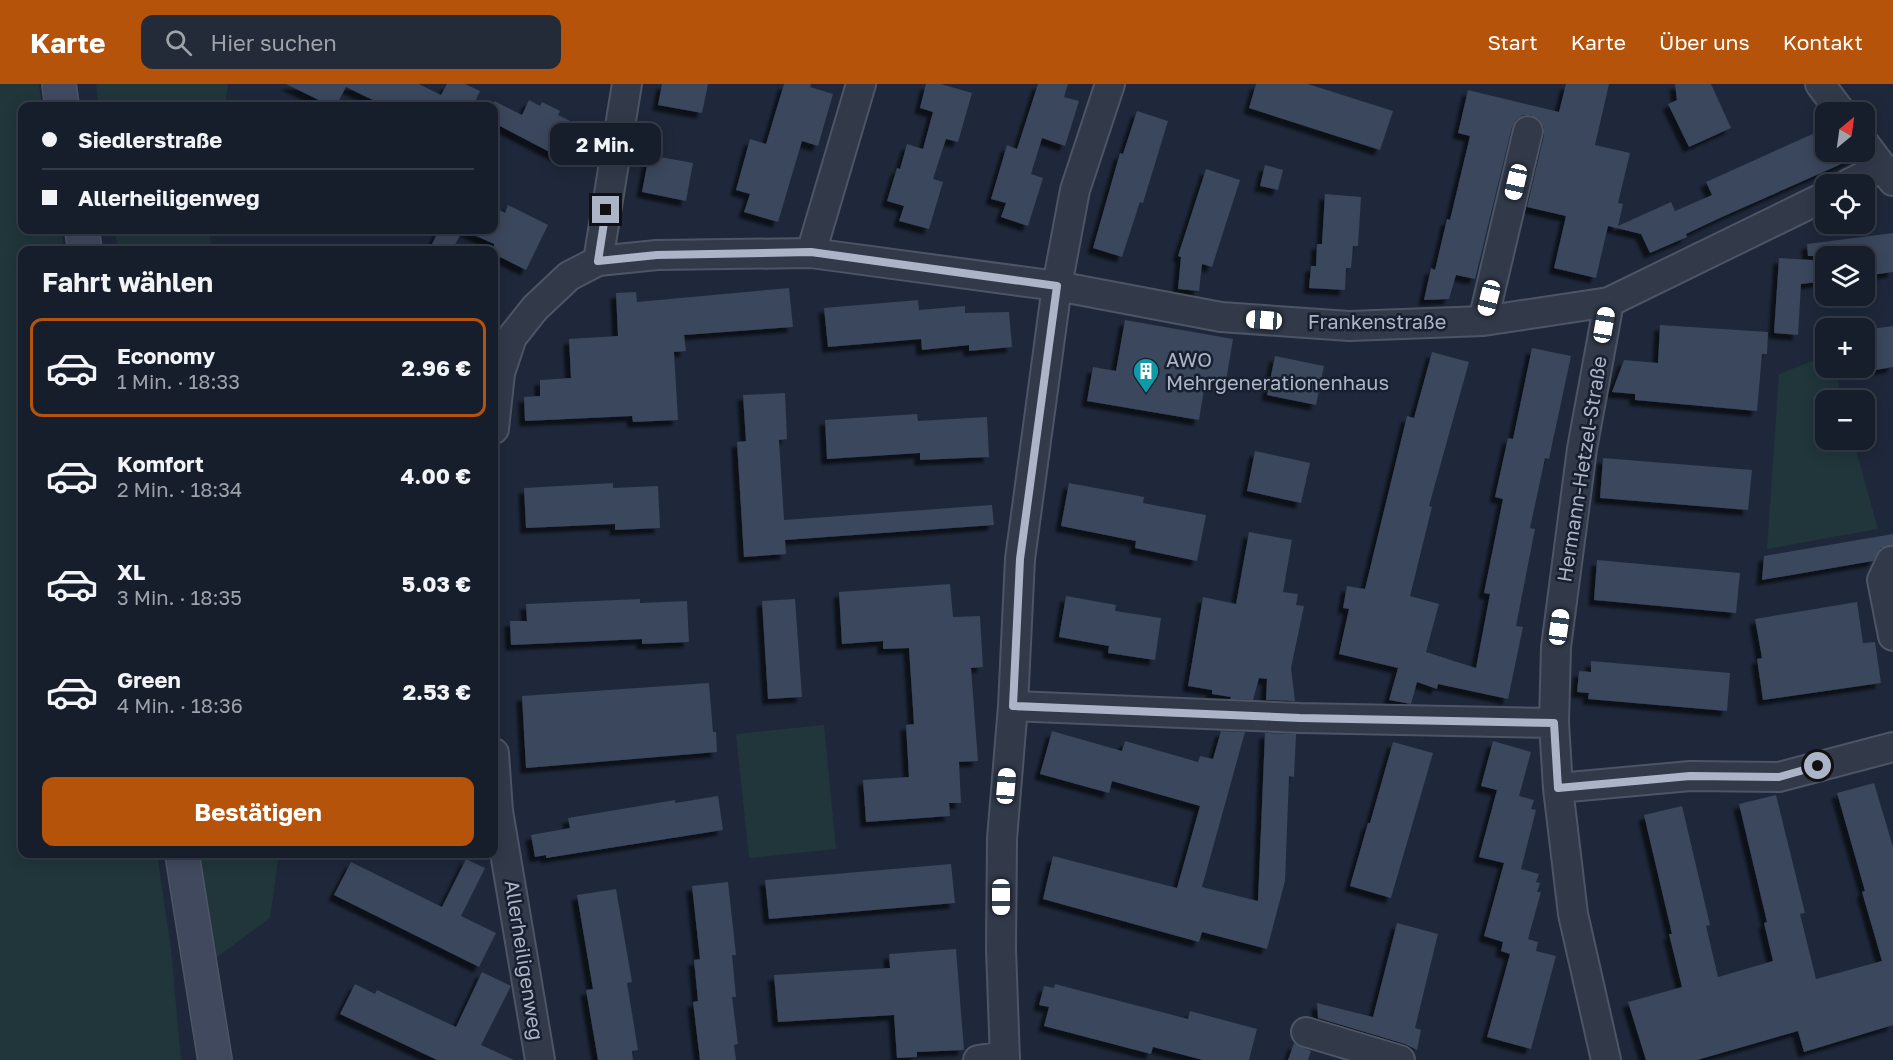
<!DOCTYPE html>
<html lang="de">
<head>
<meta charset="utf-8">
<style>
  body { margin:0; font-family:"Golos Text",sans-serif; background:#232b38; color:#f1f3f6; height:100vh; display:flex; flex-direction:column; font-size:22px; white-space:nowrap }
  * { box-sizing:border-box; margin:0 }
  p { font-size:20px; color:#9ea2a9 }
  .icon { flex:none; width:33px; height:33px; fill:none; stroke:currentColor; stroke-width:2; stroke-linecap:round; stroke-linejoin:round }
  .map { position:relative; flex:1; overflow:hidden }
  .panel { position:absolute; left:18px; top:162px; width:480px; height:612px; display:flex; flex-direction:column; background:#161e2c; border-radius:12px; box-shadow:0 3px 15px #0003,0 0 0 2px #353c48 }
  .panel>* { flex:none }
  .hud { position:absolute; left:18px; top:18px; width:480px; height:132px; border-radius:12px; box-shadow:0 3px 15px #0003,0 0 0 2px #353c48; display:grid; align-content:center; height:132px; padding:0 24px; background:#161e2c }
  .needle { width:39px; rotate:29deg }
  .buttons { position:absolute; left:1815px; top:18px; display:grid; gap:12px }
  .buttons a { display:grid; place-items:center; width:60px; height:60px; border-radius:12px; background:#161e2c; box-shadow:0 3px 15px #0003,0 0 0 2px #353c48; font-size:30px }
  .end { position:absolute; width:27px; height:27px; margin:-14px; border:8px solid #acb5c7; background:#111; box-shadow:0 0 0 3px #111 }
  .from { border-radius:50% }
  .bubble { position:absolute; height:42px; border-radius:12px; background:#161e2c; box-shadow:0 3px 15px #0003,0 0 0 2px #353c48; font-size:20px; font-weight:700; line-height:42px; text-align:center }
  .car { position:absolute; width:18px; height:36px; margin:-18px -9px; border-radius:8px; box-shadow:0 0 4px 2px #0007; background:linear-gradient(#fff 24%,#345 0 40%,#fff 0 76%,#345 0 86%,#fff 0) }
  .hud b { display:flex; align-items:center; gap:21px; height:57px; font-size:22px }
  .hud b+b { border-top:2px solid #353c48 }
  .hud i { width:15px; height:15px; background:#f1f3f6 }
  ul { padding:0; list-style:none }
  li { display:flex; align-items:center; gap:18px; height:99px; margin:0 12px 9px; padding:0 12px; border:3px solid transparent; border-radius:12px }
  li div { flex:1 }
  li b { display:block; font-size:22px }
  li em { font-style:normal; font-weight:700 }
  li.active { border-color:#b45309 }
  li>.icon { width:54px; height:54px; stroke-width:1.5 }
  h2 { padding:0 24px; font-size:27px; line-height:72px }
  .button { display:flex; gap:12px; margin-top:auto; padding:12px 24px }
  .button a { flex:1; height:69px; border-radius:12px; background:#b45309; color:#fff; font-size:24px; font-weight:700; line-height:69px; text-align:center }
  header { display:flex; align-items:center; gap:36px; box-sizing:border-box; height:84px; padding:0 30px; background:#b45309; color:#fff }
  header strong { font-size:28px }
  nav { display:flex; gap:33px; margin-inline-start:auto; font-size:21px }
  .search { width:420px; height:54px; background:#232b38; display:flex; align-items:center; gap:15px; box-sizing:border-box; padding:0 21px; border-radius:12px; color:#9ea2a9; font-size:22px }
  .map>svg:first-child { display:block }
</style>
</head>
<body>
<header>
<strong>Karte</strong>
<div class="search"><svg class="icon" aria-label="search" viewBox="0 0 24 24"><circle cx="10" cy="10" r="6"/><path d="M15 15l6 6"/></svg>Hier suchen</div>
<nav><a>Start</a><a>Karte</a><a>Über uns</a><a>Kontakt</a></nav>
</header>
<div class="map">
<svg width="1893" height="976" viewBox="0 0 1893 976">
  <defs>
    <filter id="shadow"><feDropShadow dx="-5.5" dy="5.5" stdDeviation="1.5" flood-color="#0009"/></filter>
  </defs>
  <rect width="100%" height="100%" fill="#1e283a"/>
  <path fill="#20363b" d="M0,0H39L42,22H22V146H61L64,166H22V770H157L171,865L181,976H0Z
    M96,0H228L225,22H99Z
    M115,146H209L212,166H118Z
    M1825,272L1826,284H1834L1843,316H1826V356H1853L1878,445L1767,465L1779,290Z
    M824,641L836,765L749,774L736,650Z
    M199,770H279L270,834L213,876Z"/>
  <path fill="#3a465b" filter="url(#shadow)" d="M286,0H419L441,11L447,0H465L480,7L473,22H385L346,3L336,22H331Z
    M662,0H708L702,29L658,21Z
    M784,0H811L810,3L833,10L818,62L802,57L778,138L744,128L750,110L736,106L750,55L766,60Z
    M926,0H941L972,9L958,58L946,55L933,95L943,98L929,145L899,137L904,122L887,117L897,84L900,85L907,60L923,65L933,28L920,24Z
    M1038,0H1068L1064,13L1079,17L1065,62L1042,54L1031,90L1043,94L1028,142L1001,133L1006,119L991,115L1007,61L1017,65Z
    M1256,0H1308L1393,27L1380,66L1249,24Z
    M1566,0H1609L1595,61L1630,69L1618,119L1623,120L1618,142L1671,118L1675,127L1712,111L1706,98L1817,48L1825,68H1850L1855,74L1722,133L1686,150L1687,153L1650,169L1641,150L1608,142L1596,194L1554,184L1566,132L1527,123L1544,51V43L1539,35L1531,31H1523L1516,36L1512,43L1475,195L1456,191L1449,215L1424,216L1431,184L1435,186L1447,135L1450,136L1470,52L1458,49L1468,6L1559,28Z
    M1675,0H1711L1731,44L1689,63L1668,20L1677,16Z
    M529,16L540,22L542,18L560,27L558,31L580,42L563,75L494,39V17L522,31Z
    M1137,27L1168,37L1143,119L1140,118L1122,173L1093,164L1120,69L1123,70Z
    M649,71L693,79L686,117L642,108Z
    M1265,81L1283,86L1278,106L1260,102Z
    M1206,85L1240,96L1212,183L1202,180L1199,207L1178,205L1181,173L1178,172Z
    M1325,110L1361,113L1358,162H1353L1351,184H1346L1345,206L1309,204L1311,182H1316L1317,160H1322Z
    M508,121L548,141L526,186L494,170V160L463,146L452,166H429L439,146H494V123L505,129Z
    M1893,149V188L1864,192V172H1808L1807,160Z
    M1779,174L1826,177V197L1801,200L1798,251L1774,249Z
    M789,204L793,243L684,251L686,267L674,268L678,336L633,338L632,332L525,337L524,313L540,312V296L571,294L569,255L618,252L616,209L636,208L637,218Z
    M918,216L919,226L965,222V229L1009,228L1012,263L969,267V261L922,266L921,255L828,263L824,224Z
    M1125,236L1233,255L1226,297L1206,293L1199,336L1087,317L1093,283L1116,287Z
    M1660,241L1768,248L1767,270H1762L1757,327L1635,316V310L1612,308L1624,276L1658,279Z
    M1893,242V283L1864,288V246Z
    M1532,264L1571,272L1549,375L1545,374L1530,444L1535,445L1516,542L1523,543L1508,615L1438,600L1437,605L1417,598L1411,620L1389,616L1398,584L1339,570L1349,525L1343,524L1347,502L1365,505L1407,332L1414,334L1432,268L1469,278L1429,422L1432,423L1410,512L1439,520L1426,568L1476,584L1490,510L1484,509L1503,415L1495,413L1508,354L1513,355Z
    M1275,272L1324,282L1316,321L1267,311Z
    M785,309L787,355L779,356L784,436L992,421L994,441L785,456L786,470L744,473L737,358L746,357L743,311Z
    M917,330L918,337L987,333L989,373L920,376V369L827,375L825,336Z
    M1255,367L1310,379L1301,419L1247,407Z
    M1603,374L1752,386L1748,426L1600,414Z
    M613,399V404L658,402L660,444L615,446V440L526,444L524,404Z
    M1069,399L1144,413L1143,419L1206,431L1197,477L1135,464L1136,457L1061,442Z
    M1249,448L1292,456L1283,508L1298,510L1296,521L1304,522L1291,584L1295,617L1266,616L1267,595L1259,594L1253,616L1230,615L1231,613L1212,610V606L1188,602L1203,513L1236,520Z
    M1893,450V461L1881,464L1873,477L1762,496L1764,472Z
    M1597,476L1740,489L1736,529L1594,516Z
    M950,500L953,533L980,532L983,583L971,584L978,677L959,678L961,719H949L950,732L866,738L863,696L909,693L906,641L914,640L909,564L883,565V557L842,560L839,508Z
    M1066,512L1116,521L1115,527L1161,534L1155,576L1108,569L1109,562L1059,553Z
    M640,515V519L687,517L689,558L642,560V555L511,561L510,537H527L526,520Z
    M795,515L802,613L768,615L762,517Z
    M1857,518L1863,559L1875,558L1881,599L1763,616L1757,575L1762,574L1755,535Z
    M1591,577L1730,589L1727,627L1588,615L1589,609L1577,608L1579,587L1591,588Z
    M709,599L713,648H716L717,668L526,684L522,612Z
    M1052,647L1122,667L1125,657L1198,678L1200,672L1213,675L1221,647L1245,648L1202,803L1258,817L1265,649L1296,650L1294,693L1289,692L1285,797L1267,865L1202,848L1199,858L1043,815L1053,772L1177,804L1200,722L1112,697L1109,709L1040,690Z
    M1493,657L1531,668L1519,712L1534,716L1531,725L1536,726L1521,785L1539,790L1536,798L1540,799L1537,808H1541L1528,855L1538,858L1536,867L1556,872L1531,965L1487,953L1510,870L1501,867L1503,858L1484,852L1504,779L1479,773L1497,706L1481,702Z
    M1393,658L1433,669L1391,814L1350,802L1368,739H1370Z
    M1874,699L1893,763V941L1804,968L1798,947L1697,976H1646L1628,918L1682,903L1669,850H1672L1644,731L1682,722L1710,841L1706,842L1718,893L1773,877L1764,839L1767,838L1739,720L1776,711L1805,829L1800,830L1816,895L1882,877L1862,808L1865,807L1837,709Z
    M718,712L723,746L546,774V771L535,773L531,751L570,744L568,734L675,716V719Z
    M466,775L485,784L461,832L496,849L479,883L334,811L351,778L442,823Z
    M951,780L955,819L769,835L765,796Z
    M728,798L736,871H732L736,913H732L738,960L734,961L736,976H700L693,918L698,917L694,876L700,875L692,802Z
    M616,805L632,898L627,899L638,966L632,967L633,976H598L586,906L593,905L577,811Z
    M1397,839L1438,850L1415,944L1421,946L1417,966L1405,960L1318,934L1317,919L1373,933Z
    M956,865L964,966L917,968V973L897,974L894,931L778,938L774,891L890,884L889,870Z
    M482,888L511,902L481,961L514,976H437L340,930L355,900L375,910L377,906L456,943Z
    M1055,900L1188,935L1190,927L1257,945L1249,976H1203L1153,963L1151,970L1044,942L1049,923L1039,921L1044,902L1054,904Z
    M1294,959L1311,967L1308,976H1288Z"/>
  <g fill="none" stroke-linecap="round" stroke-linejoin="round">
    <g stroke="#4d5565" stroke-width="32">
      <path id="street" d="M1820,0L1841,28
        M1864,59L1893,97
        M1848,100L1883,83
        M811,169L861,0
        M598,177L627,0
        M1483,237L1528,47
        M494,345L500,289L512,253L535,224L569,192L598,177L657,171L811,169L1057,202L1221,233L1349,242L1483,237L1609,218L1826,112
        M1891,477L1882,496L1893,552
        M1013,622L1300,634L1554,639
        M494,669L498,727L540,976
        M1558,704L1690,692L1779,693L1893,663
        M1306,948L1400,976
        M978,976L1005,972
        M1005,976L1001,865L1002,755L1013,622L1020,475L1057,202L1075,106L1110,0
        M1606,976L1573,830L1558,704L1554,639L1556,563L1582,365L1609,218"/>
    </g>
    <g stroke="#4d5565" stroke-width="36">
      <path id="secondary" d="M59,0L62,22
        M82,146L85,166
        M182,770L215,976"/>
    </g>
    <use href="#street" stroke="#323a4a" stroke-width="28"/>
    <use href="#secondary" stroke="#40495e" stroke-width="33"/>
  </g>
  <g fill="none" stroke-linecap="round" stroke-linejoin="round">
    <path stroke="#acb5c7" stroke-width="8" d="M606,126L598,177L657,171L811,168L1057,202L1020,475L1013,622L1300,634L1554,639L1558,704L1690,692L1779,693L1818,682"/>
  </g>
  <defs>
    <g id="building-pin" transform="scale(1.35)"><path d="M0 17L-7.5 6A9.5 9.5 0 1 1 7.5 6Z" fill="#0f9aa8" stroke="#18202f"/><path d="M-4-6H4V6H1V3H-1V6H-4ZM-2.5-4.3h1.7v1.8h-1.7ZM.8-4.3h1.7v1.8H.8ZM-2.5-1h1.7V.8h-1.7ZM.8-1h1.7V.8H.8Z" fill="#fff"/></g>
  </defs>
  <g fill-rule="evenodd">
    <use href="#building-pin" x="1146" y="287"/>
  </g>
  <g text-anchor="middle" stroke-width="5" stroke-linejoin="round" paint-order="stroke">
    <g font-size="20" fill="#acb5c7" stroke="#18202f">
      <text x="1377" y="245">Frankenstraße</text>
      <text transform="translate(1582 385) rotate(-81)" y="7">Hermann-Hetzel-Straße</text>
      <text transform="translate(524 876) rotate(81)" y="7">Allerheiligenweg</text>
    </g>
    <g font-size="20" fill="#acb5c7" stroke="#18202f" text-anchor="start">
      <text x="1166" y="283">AWO<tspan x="1166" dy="23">Mehrgenerationenhaus</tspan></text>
    </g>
  </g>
</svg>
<div class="buttons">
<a><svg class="needle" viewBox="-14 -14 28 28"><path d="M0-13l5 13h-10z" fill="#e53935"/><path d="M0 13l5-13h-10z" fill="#9ea2a9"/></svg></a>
<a><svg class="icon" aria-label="locate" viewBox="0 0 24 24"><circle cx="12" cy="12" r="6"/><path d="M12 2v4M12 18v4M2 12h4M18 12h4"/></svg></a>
<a><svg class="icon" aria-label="layers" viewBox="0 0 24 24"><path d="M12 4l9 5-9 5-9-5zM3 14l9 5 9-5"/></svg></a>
<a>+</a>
<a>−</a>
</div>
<i class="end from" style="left:1818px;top:682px"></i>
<i class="end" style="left:606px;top:126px"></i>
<div class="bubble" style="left:550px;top:39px;width:111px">2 Min.</div>
<i class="car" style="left:1516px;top:98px;rotate:193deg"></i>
<i class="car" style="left:1489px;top:214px;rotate:194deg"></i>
<i class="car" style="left:1264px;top:236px;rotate:274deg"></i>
<i class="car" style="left:1604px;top:241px;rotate:10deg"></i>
<i class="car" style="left:1559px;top:543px;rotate:8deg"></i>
<i class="car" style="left:1006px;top:702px;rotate:5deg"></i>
<i class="car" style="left:1001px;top:813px;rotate:180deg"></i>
<div class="hud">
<b><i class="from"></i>Siedlerstraße</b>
<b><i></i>Allerheiligenweg</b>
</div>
<section class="panel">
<h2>Fahrt wählen</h2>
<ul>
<li class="active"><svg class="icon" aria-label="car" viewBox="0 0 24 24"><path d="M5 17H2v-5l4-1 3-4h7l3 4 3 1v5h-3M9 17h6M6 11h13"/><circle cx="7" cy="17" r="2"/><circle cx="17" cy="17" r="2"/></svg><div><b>Economy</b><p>1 Min. · 18:33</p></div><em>2.96 €</em></li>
<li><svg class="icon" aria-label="car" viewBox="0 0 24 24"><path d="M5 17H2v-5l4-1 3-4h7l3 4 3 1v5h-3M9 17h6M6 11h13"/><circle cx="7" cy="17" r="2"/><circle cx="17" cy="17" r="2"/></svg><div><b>Komfort</b><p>2 Min. · 18:34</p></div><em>4.00 €</em></li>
<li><svg class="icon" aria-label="car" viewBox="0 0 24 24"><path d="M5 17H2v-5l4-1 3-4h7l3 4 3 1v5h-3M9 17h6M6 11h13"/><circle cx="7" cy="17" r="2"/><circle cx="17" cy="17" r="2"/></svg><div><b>XL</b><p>3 Min. · 18:35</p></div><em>5.03 €</em></li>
<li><svg class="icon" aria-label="car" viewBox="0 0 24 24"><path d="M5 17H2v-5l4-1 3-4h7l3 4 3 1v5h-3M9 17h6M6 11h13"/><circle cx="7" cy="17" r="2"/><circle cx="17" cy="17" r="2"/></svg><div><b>Green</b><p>4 Min. · 18:36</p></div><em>2.53 €</em></li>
</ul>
<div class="button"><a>Bestätigen</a></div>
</section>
</div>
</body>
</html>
